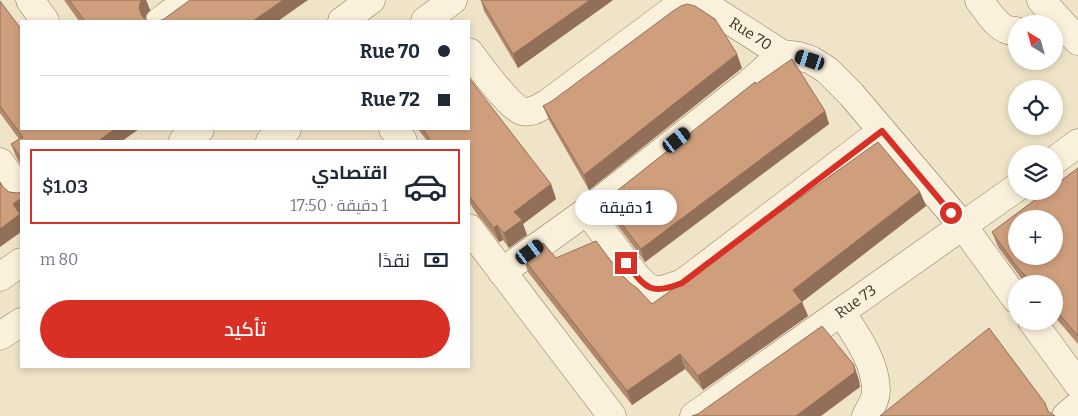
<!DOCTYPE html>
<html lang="ar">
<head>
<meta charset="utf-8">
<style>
  body { margin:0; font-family:Bitter,Cairo,serif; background:#f6f6f7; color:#1f2937; direction:rtl; height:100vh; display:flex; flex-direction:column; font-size:19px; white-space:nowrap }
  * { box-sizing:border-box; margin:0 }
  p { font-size:16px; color:#747a83 }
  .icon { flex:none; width:28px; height:28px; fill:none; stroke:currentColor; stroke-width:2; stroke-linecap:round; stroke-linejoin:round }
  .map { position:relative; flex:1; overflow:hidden; direction:ltr }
  .details { position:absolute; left:20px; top:140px; width:450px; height:228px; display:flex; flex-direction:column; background:#fff; border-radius:0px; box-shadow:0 2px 8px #0003; direction:rtl }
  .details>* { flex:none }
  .top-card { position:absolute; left:20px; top:20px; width:450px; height:110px; border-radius:0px; box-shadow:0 2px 8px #0003; direction:rtl; display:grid; align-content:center; height:110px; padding:0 20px; background:#fff }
  .needle { width:32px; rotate:323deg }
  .tools { position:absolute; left:1008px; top:15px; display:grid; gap:10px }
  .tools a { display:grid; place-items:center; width:55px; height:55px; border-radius:50%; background:#fff; box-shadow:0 2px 8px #0003; font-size:25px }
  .end { position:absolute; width:22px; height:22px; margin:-11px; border:6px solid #d93025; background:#fff; box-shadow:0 0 0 2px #fff }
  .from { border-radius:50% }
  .bubble { position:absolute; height:35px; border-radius:18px; background:#fff; box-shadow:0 2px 8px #0003; font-size:16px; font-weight:600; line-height:35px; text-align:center; direction:rtl }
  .car { position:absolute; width:15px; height:30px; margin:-15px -8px; border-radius:6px; box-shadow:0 0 4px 1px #0007; background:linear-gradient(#222 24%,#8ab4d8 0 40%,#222 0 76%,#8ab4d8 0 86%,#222 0) }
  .top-card b { display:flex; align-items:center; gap:18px; height:48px; font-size:19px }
  .top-card b+b { border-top:1px solid #e0e1e3 }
  .top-card i { width:12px; height:12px; background:#1f2937 }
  ul { padding:9px 0 0; list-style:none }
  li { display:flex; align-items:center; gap:15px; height:75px; margin:0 10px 8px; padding:0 10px; border:2px solid #e0e1e3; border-radius:0px }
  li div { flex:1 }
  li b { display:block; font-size:19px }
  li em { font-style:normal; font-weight:600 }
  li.selected { border-color:#d93025 }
  li>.icon { width:45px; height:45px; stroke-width:1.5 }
  .pay { display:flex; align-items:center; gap:12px; height:55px; padding:0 20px; font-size:19px }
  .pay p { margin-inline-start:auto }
  .primary-button { display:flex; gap:10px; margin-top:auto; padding:10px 20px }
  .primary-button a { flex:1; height:58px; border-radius:30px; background:#d93025; color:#fff; font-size:20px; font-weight:600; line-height:58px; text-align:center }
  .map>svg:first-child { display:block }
</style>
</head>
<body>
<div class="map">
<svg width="1078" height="416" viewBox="0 0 1078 416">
  <rect width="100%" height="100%" fill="#f0e4c8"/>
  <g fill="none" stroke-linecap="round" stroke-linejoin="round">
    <g stroke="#8d765c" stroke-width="29">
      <g id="street">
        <path d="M30,0L45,21"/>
        <path d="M979,0C988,12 1000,33 1016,31"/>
        <path d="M1041,0L1078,41"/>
        <path d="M160,21L188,0"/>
        <path d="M342,21L371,0"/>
        <path d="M425,21L453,0"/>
        <path id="s1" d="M469,52C478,64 510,108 522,111C531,114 540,107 548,103L670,12C685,3 691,0 707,6L782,54L799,56L811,60L827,70L851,94L963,226L1016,299"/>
        <path d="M393,129L403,141"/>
        <path d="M183,141L200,129"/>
        <path d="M270,141L287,129"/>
        <path d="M1054,161L1078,143"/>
        <path d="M0,162L21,192"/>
        <path d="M587,211L636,276L646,286L653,290H662L683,283L882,131"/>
        <path d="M469,228L612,416"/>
        <path d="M502,272L587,211L748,84L782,54"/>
        <path d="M0,277L21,262"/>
        <path d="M841,312C856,335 876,362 876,391C876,400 870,408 866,416"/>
        <path d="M1032,321L1078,384"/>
        <path d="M0,336L21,322"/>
        <path id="s2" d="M694,416L1016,188"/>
        <path d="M1066,416L1078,406"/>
      </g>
    </g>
    <use href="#street" stroke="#faf1dc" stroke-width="28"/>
  </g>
  <path fill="#b2896c" d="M64,0H146L150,10L146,15L145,18L148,21H151H79Z
    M481,0H613L518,68L484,11Z
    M0,1L21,129H139L21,141V165L17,159L11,144L19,139L0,113Z
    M742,68L589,190L549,120L543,106Z
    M756,84L825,111L829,124L645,262L609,214L604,201Z
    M418,129H469L551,184L556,199L523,224L527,235L509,248L503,240L499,242L481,219L478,216L469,202V141H427Z
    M1078,168V344L1054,316V284H1025L1020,277L998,247L992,232Z
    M920,192L926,206L802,302L808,316L703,390L685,369L632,405L528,272L523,258H556L620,273L652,304Z"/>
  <path fill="#916f58" d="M141,0H146L150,10L146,15L145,21L139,8Z
    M283,0H308L278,21H253Z
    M590,0H613L518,68L513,54Z
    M737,54L742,68L589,190L584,175Z
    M825,111L829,124L645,262L641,249Z
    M115,129H139L122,141H98Z
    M551,184L556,199L523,224L527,235L509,248L504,233L514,212Z
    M920,192L926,206L798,305L793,290Z
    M21,198V232L0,247V229L13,204Z
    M497,225L503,240L499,242L494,228Z
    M802,302L808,316L703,390L698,376Z
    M680,354L685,369L632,405L627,391Z
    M854,365L859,380L860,387L821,416H796Z"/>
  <path fill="#cf9f7d" stroke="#916f58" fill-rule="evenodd" d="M69,0H141L139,8L142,16L148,21H151H85Z
    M190,0H283L253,21H159L164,19Z
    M481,0H590L513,54Z
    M0,1L21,29V129H115L98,141H21V158L11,144L23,137L0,106Z
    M687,4L695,6L715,19L737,54L584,175L543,106L552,101L673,11L681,6Z
    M792,59L825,111L641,249L604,201L755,82L756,84Z
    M469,78L551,184L514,212L522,220L504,233L497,225L494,228L469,196V141H431L423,129H469Z
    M878,142L920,192L793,290L802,302L698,376L680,354L627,391L523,258L543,243L556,258L596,241L620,273L630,283L637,288L652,304L680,284L687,281L731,247Z
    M1078,168V336L1054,308V284H1033L1014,263L992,232L1047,191H1054V186ZM1016,219H1054V256H1016Z
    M0,182L3,187L9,192L17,193L21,192V198L13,204L20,214L0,229Z
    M822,326L854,365L855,372L796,416H692L698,414Z
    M989,328L1045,403L1048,411L1055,416H880Z"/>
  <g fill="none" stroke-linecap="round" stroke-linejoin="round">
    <path stroke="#d93025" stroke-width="6" d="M626,263C646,288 650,296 682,283L882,131L951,213"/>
  </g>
  <g text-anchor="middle" stroke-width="4.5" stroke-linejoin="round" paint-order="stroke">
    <g font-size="15" fill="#3d2e20" stroke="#f7eed8">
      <text dy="5" stroke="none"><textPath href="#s1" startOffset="351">Rue 70</textPath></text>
      <text dy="5" stroke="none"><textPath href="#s2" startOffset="198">Rue 73</textPath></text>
    </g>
  </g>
</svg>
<div class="tools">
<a><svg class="needle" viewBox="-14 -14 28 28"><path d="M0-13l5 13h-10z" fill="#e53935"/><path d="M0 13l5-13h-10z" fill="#747a83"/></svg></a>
<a><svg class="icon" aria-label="locate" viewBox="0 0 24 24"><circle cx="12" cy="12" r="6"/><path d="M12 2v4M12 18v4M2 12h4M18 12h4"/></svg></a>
<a><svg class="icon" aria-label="layers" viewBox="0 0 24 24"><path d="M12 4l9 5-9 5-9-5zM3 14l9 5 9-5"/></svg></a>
<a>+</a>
<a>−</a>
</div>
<i class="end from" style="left:951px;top:213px"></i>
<i class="end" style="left:626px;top:263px"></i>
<div class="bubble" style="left:575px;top:190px;width:102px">1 دقيقة</div>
<i class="car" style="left:810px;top:60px;rotate:288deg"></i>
<i class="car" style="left:677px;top:140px;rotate:52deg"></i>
<i class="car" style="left:530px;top:252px;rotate:54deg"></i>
<div class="top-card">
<b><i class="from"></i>Rue 70</b>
<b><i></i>Rue 72</b>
</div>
<section class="details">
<ul>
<li class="selected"><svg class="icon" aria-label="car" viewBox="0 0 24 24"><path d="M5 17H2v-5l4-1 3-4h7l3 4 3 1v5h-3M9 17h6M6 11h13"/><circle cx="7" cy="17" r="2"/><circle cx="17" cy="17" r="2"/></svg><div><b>اقتصادي</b><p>1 دقيقة · 17:50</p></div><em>$1.03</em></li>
</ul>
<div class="pay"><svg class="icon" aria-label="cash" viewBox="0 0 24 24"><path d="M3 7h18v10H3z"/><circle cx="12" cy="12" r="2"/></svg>نقدًا<p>80 m</p></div>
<div class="primary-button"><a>تأكيد</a></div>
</section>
</div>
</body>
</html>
